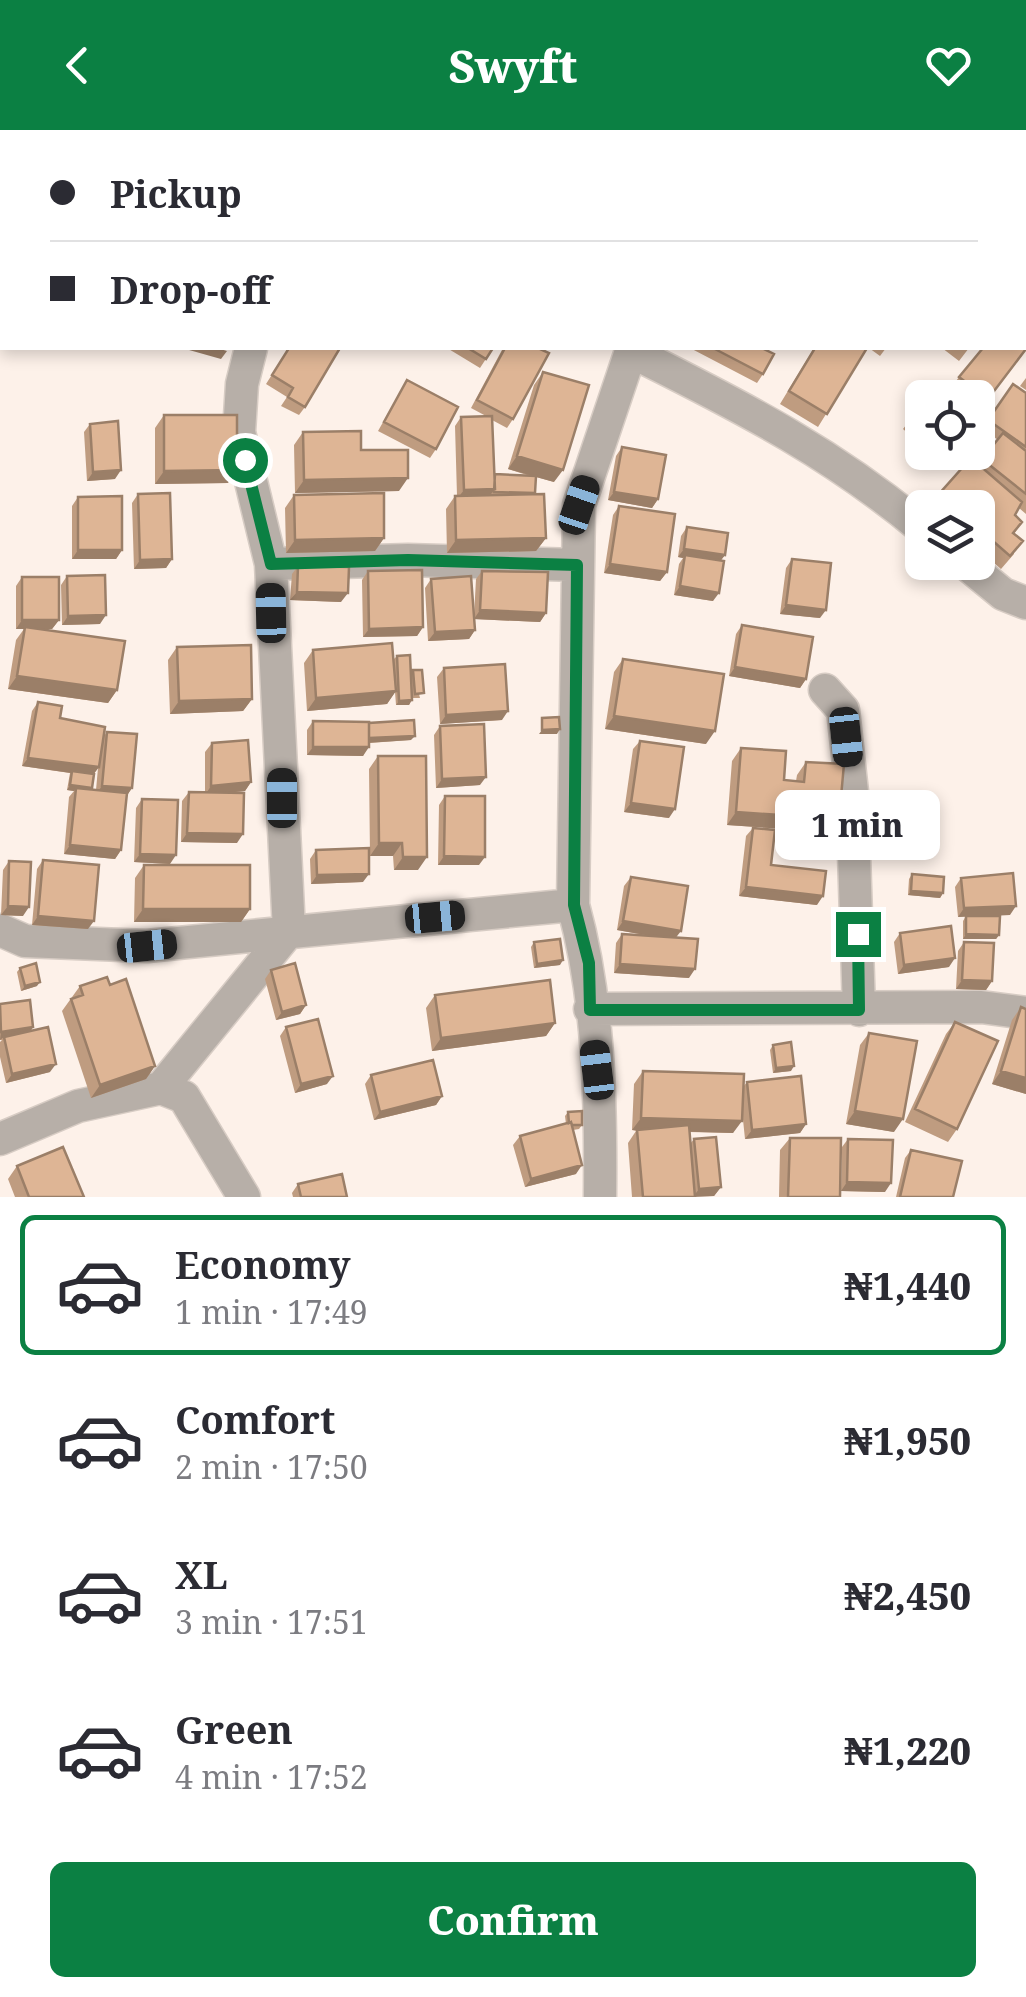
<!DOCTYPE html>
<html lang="en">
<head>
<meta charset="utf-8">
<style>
  body { margin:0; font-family:"Noto Serif",serif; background:#f7f7f7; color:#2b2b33; height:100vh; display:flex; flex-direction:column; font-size:38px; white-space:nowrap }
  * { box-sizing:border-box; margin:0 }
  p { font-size:32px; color:#7c7c81 }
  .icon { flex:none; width:55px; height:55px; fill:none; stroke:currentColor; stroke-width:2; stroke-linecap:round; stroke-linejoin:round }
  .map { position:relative; height:1067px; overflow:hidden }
  .details { display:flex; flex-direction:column; background:#fff; flex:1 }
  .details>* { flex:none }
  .banner { position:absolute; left:0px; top:0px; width:1028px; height:220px; box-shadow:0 5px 15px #0003; display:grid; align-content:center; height:220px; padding:0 50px; background:#fff }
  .tools { position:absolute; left:905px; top:250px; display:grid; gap:20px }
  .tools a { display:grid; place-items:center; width:90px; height:90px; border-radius:15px; background:#fff; box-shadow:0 5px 15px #0003; font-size:50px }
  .end { position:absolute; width:45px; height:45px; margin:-22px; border:12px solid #0b8043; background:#fff; box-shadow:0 0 0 5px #fff }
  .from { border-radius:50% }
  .bubble { position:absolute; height:70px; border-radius:15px; background:#fff; box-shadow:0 5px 15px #0003; font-size:32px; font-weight:800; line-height:70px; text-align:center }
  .car { position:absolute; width:30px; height:60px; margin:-30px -15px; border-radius:12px; box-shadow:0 0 8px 2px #0007; background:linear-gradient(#222 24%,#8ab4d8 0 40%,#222 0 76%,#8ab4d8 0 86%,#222 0) }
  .banner b { display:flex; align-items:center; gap:35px; height:95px; font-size:38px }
  .banner b+b { border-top:2px solid #e1e1e2 }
  .banner i { width:25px; height:25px; background:#2b2b33 }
  ul { padding:18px 0 0; list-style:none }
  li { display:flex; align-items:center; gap:30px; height:140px; margin:0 20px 15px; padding:0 30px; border:5px solid transparent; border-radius:15px }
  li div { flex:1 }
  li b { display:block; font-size:38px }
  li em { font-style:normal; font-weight:800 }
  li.selected { border-color:#0b8043 }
  li>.icon { width:90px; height:90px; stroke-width:1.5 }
  .action { display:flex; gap:20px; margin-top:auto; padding:20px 50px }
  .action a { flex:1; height:115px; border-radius:15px; background:#0b8043; color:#fff; font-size:40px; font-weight:800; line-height:115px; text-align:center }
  header { display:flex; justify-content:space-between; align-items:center; height:130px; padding:0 50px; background:#0b8043; color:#fff; font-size:45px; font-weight:800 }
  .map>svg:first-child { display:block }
</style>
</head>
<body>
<header><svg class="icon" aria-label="back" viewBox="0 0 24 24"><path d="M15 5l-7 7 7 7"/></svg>Swyft<svg class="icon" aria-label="heart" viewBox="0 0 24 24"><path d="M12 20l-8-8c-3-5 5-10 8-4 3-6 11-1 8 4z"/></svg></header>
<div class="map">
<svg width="1026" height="1067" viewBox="0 0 1026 1067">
  <rect width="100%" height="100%" fill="#fdf1e9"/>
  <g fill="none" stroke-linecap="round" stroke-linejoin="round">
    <g stroke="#d7ccc4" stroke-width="35">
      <path id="minor" d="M358,2L359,0
        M635,218L646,229C748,280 834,325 922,398
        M964,432L1003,464L1026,473
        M271,434L408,430L577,435
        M825,560L843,580L852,662L859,880
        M0,800L25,811L147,816L573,775
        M590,879L981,877L1026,883
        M161,958L289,801L271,434L239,302L242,254L251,218
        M0,1009L78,976L161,958L184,967L244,1067
        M600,1067C601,970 599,869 573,775L579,375L632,218"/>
    </g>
    <g stroke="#d7ccc4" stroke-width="42">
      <path id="tertiary" d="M824,0L829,2
        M1025,119L1026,120"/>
    </g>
    <use href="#minor" stroke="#b7afa8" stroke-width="32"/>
    <use href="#tertiary" stroke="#b7afa8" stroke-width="40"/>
  </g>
  <path fill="#bf9c80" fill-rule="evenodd" d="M422,0H463L461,2H426Z
    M481,0H535L534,2H480Z
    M289,218L305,277L299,285L281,276L287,267L266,254Z
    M447,218H493L480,238Z
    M503,218H538L513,289L507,298L492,290L494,346H530L508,339L534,255L543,242L554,352L536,347L535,363L546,408L536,421L447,423L446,379L455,366H457L455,296L461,287L486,286L471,278Z
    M690,218H762L763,244L757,253Z
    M814,218H867L818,297L780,274Z
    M869,218H886L880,226Z
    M942,218H969L959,231Z
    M1026,220L979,282L978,281V268H929L951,258L959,247Z
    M1026,248V260L1020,256Z
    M407,250L436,319L430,328L378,301Z
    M1013,254L1026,263V384L1019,378L1015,385L1022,392L1014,404V424L1001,439L978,419V378L930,377L939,364L979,334L998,310L982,298Z
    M922,275V316L903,299Z
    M164,285L228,353L155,354V298Z
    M90,294L115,349L87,351L84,302Z
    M303,302L361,320L399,361L295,363L294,315Z
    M622,317L658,369L652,378L608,370L616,326Z
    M929,322H942L936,329Z
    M955,322H974L967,332Z
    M138,364L172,429L166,438L134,439L132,373Z
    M294,365L384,408L375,421L286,423L285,378Z
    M78,367L122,420L116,429H72V376Z
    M619,376L667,442L660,451L604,443L613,385Z
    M687,397L725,425L721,430L713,471L674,465L679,434L683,428L678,427L681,406Z
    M792,429L820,488L780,484L786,438Z
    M298,436L341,472L290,470L292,444Z
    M368,441L423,497L417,506L363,507L362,450Z
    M482,441L546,483L540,492L474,489L475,500L469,509L428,511L425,458L431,449L474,486L476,449Z
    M67,446L100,494L62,495L61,455Z
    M22,447L59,490L52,499H37L117,560L108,573L8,559L16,510L24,499H16V456Z
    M742,495L806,549L800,558L729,546L736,504Z
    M177,517L252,569L243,581L170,584L168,530Z
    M313,520L393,530L397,526L411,543L413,540L420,568H412L409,575H396L395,562L387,574L307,581L304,533Z
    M623,529L706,614L605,599L614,542Z
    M444,538L502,590L440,594L437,547Z
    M38,572L60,588L104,606L107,602L132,658L127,665L121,720L115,729L64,724L69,667L74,661L67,660L70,643L22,636L32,581ZM98,638L96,660H91L94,644Z
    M313,591L411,610L369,613L363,626L307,625V600Z
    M440,596L480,655L436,658L434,605Z
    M640,611L669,688L624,682L633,619Z
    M212,613L251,652L245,661L226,663L237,713L181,712L182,671L189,662H205V622Z
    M741,618L784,650L796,651L797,645L806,632L839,689L830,702L727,695L732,631Z
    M378,626L418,740H394L393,726H370L369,639Z
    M445,666L479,735H438L439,675Z
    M142,669L170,734L134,732L136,678Z
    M753,698L771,735L817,775L739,766L746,706Z
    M316,720L363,752L311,754L310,729Z
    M43,730L88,799L32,795L37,739Z
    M9,731L23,786L1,785L3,740Z
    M144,735L250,779L241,792H134L135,748Z
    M912,744L943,763L940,768L908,765L909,749Z
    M631,747L676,808L689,848L614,843L616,813L622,804L656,807L617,800L624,756Z
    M961,748L1010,785L971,786L999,805L996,809H963V791L966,786L958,787L955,757Z
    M900,803L949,837L898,844L894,812Z
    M534,812L560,835L534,838L531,817Z
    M964,812L992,851L986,860L956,859L958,821Z
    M20,838L37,856L21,861L17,842Z
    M271,840L306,875L300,884L276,890L265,849Z
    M110,855L155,936L146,949L91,968L62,881L80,856Z
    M435,865L555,893L546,906L432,921L426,878Z
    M0,874L33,897L31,901L50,942L6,953L0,927V912L2,910H0Z
    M1021,877L1026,964L992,954L1012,890Z
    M955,892L957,999L948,1012L905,992L946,904Z
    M286,897L327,954L295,963L280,906Z
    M869,903L894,1002L846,994L860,915Z
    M773,915L791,941L773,943L770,920Z
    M643,941L743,957L747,952L806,994L800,1003L745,1009L742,980L733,1003L689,1002L690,1014L694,1009L721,1057L714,1066L632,1067L628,1013L636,1001L632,1000L634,954Z
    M371,945L442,966L436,975L374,990L365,954Z
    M568,982L582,995L579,999L573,1000L576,1044L525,1057L513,1015L520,1006L566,994L565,986Z
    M790,1008L840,1067H779L780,1020Z
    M848,1009L885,1062L841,1061L842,1017Z
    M911,1020L953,1067H896L905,1028Z
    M17,1036L84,1067H15L8,1049Z
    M298,1054L347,1067H293L292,1063Z"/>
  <path fill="#9b7f68" d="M276,0H308L316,2H284Z
    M182,218H217L227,221L221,229Z
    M517,326L563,340L554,352L508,339Z
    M121,340L115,349L87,351L93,342Z
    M237,340L228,353L155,354L164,341Z
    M408,348L399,361L295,363L304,350Z
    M495,359L488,368L457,369L464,360Z
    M614,362L658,369L652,378L608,370Z
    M384,408L375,421L286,423L295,410Z
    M546,408L536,421L447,423L456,410Z
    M684,419L725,425L718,434L685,425L683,428L678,427Z
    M78,420H122L116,429H72Z
    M172,429L166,438L134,439L140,430Z
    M610,434L667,442L660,451L604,443Z
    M680,456L719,463L713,471L674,465Z
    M297,462L348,463L341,472L290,470Z
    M786,475L826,480L820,488L780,484Z
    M480,480L546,483L540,492L474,489Z
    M106,485L100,494L62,495L68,486Z
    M22,490H59L52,499H16Z
    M423,497L417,506L363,507L369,499Z
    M475,500L469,509L428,511L435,502Z
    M735,537L806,549L800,558L729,546Z
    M17,546L117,560L108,573L8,559Z
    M396,561L387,574L307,581L316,568Z
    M252,569L243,581L170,584L179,571Z
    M412,570L409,575H396L399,571Z
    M508,581L502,590L440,594L446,585Z
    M614,586L715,601L706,614L605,599Z
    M560,599L557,604H539L542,600Z
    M415,606L411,610L366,613L369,608Z
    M313,617H369L363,626L307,625Z
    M28,628L99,637L92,646L22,636Z
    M486,647L480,655L436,658L442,649Z
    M251,652L245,661L205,665L211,656Z
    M70,655L92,658L89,663L76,658L74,661L67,660Z
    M102,656L132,658L126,667L96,664Z
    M631,673L675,679L669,688L624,682Z
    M736,682L839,689L830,702L727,695Z
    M187,703L243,704L237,713L181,712Z
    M379,713H402L393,726H370Z
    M70,715L121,720L115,729L64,724Z
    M140,724L176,725L170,734L134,732Z
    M444,726L485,727L479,735H438Z
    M403,727H427L418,740H394Z
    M369,744L363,752L311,754L317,745Z
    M746,757L823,766L817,775L739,766Z
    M911,761L943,763L940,768L908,765Z
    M8,776L29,777L23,786L1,785Z
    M1016,776L1010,785L958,787L964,778Z
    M143,779H250L241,792H134Z
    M38,786L94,791L88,799L32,795Z
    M623,791L681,801L674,810L617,800Z
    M966,804L999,805L996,809H963Z
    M955,828L949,837L898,844L904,835Z
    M563,830L560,835L534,838L537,834Z
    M620,834L695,839L689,848L614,843Z
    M962,850L992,851L986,860L956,859Z
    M40,852L37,856L21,861L25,856Z
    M306,875L300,884L276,890L282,882Z
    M555,893L546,906L432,921L441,908Z
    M33,897L27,906L4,907L0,910L1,902Z
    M56,934L50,942L6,953L12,944Z
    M155,936L146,949L91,968L100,955Z
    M794,936L791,941L773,943L776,938Z
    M1001,941L1026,948V964L992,954Z
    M333,946L327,954L295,963L301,954Z
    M442,966L436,975L374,990L380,982Z
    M855,981L903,989L894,1002L846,994Z
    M641,988L742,991L733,1003L632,1000Z
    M806,994L800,1003L745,1009L752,1000Z
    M582,1035L576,1044L525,1057L531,1049Z
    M847,1052L891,1053L885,1062L841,1061Z
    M721,1057L714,1066L693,1067L699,1059Z"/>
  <path fill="#deb595" stroke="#9b7f68" stroke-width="2.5" d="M495,0H534L533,2H498Z
    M706,0H727L730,2H704Z
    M976,0H1026V21L1025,23V2H974Z
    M1026,53V88L1025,87Z
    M1026,165V219L988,269L959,247L983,218H1025Z
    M289,218H340L305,277L288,267L293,258L272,245Z
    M468,218H493L486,229Z
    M505,218H538L549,223L513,289L477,270Z
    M713,218H762L774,224L763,244Z
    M815,218H867L827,284L789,261Z
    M543,242L589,255L563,340L517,326Z
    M407,250L458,277L436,319L384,292Z
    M944,252L961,268H929Z
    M1013,254L1026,263V317L988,290Z
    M922,275V302L909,290Z
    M164,285H237V340L164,341Z
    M492,286L495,359L464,360L461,287Z
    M118,291L121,340L93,342L90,294Z
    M978,294L989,303L978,318Z
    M361,301V320H408V348L304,350L303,302Z
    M1003,303L1026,321V364L982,329Z
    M622,317L666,325L658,369L614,362Z
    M971,328L1022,372L1015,385L1022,392L1013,403L1023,411L1010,426L978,398V378H954L939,364Z
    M495,344L536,346L535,363L494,362Z
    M170,363L172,429L140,430L138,364Z
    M384,363V408L295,410L294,365Z
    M544,364L546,408L456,410L455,366Z
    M122,366V420H78V367Z
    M619,376L675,384L667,442L610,434Z
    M687,397L728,403L725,425L684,419Z
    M685,425L724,431L719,463L680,456Z
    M792,429L831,433L826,480L786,475Z
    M298,436L349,437L348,463L297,462Z
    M422,440L423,497L369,499L368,441Z
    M482,441L548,442L546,483L480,480Z
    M105,445L106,485L68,486L67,446Z
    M471,446L475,500L435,502L431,449Z
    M22,447H59V490H22Z
    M742,495L813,507L806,549L735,537Z
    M25,497L125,511L117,560L17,546Z
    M392,513L396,561L316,568L313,520Z
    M251,515L252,569L179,571L177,517Z
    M410,525L412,570L399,571L397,526Z
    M623,529L724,544L715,601L614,586Z
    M505,534L508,581L446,585L444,538Z
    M413,540H422L424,563L415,564Z
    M38,572L62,576L60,588L105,597L99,637L28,628Z
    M559,587L560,599L542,600V588Z
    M414,590L415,606L369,608V593Z
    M313,591L369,592V617H313Z
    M484,594L486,647L442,649L440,596Z
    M107,602L137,604L132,658L102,656Z
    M248,610L251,652L211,656L212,613Z
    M640,611L684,617L675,679L631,673Z
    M741,618L786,621L784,650L804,652L806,632L844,634L839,689L736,682Z
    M378,626H426L427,727H403L402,713H379Z
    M72,641L94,644L92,658L70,655Z
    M76,658L127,663L121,720L70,715Z
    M189,662L244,663L243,704L187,703Z
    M445,666H485V727L444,726Z
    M142,669L178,670L176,725L140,724Z
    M753,698L775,700L771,735L826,741L823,766L746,757Z
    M369,718V744L317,745L316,720Z
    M43,730L99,735L94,791L38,786Z
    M9,731L31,732L29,777L8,776Z
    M144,735H250V779H143Z
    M1013,743L1016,776L964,778L961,748Z
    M912,744L944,747L943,763L911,761Z
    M631,747L688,756L681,801L623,791Z
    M966,786H1000L999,805L966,804Z
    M951,796L955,828L904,835L900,803Z
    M622,804L698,809L695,839L620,834Z
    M560,809L563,830L537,834L534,812Z
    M964,812L994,813L992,851L962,850Z
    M36,833L40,852L25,856L20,838Z
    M295,833L306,875L282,882L271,840Z
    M107,847L110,855L126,849L155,936L100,955L71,869L83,865L80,856Z
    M550,850L555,893L441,908L435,865Z
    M30,870L33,897L1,902L0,874Z
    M1021,877L1026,879V948L1001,941Z
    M318,889L333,946L301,954L286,897Z
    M955,892L998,911L957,999L915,979Z
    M48,897L56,934L12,944L4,907Z
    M869,903L917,911L903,989L855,981Z
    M791,912L794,936L776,938L773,915Z
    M433,930L442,966L380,982L371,945Z
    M643,941L744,944L742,991L641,988Z
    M801,946L806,994L752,1000L747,952Z
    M582,981V995H572L571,992L569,993L568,982Z
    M571,992L582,1035L531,1049L520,1006Z
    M689,995L695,1067H643L637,1000Z
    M716,1007L721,1057L699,1059L694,1009Z
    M790,1008H841L840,1067H788Z
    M848,1009L893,1010L891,1053L847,1052Z
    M63,1017L84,1067H29L17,1036Z
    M911,1020L962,1031L953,1067H900Z
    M342,1044L347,1067H301L298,1054Z"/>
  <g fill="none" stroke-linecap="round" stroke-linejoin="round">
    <path stroke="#0b8043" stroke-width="12" d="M245,330L271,434L408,430L577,435L574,775L589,833L590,880H859L858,804"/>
  </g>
</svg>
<div class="tools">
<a><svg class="icon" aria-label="locate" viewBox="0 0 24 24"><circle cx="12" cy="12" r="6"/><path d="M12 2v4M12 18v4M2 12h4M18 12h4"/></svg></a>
<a><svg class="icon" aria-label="layers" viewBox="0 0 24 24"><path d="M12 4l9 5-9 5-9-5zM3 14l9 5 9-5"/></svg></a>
</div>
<i class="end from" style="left:245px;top:330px"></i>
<i class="end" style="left:858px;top:804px"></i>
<div class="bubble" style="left:775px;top:660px;width:165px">1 min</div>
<i class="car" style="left:579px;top:375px;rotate:19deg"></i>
<i class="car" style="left:271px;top:483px;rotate:359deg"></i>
<i class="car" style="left:846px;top:607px;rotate:174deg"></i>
<i class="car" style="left:282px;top:668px;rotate:0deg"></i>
<i class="car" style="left:435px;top:787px;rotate:85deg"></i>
<i class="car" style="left:147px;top:816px;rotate:84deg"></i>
<i class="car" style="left:597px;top:940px;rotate:353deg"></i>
<div class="banner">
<b><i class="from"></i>Pickup</b>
<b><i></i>Drop-off</b>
</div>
</div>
<section class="details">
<ul>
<li class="selected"><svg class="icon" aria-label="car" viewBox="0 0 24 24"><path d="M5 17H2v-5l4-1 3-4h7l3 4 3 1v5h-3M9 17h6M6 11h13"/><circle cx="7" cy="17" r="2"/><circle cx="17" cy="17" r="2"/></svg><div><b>Economy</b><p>1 min · 17:49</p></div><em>₦1,440</em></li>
<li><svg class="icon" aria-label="car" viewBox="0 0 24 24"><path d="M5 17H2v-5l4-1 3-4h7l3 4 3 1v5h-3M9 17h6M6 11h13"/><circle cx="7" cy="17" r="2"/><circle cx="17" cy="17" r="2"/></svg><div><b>Comfort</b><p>2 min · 17:50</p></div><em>₦1,950</em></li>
<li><svg class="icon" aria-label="car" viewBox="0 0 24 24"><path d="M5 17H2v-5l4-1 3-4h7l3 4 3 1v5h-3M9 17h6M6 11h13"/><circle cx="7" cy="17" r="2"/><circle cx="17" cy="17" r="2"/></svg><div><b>XL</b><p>3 min · 17:51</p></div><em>₦2,450</em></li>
<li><svg class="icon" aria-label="car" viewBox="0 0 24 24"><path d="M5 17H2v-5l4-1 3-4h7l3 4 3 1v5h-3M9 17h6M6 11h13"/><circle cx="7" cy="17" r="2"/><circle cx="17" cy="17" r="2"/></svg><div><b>Green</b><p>4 min · 17:52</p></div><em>₦1,220</em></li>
</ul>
<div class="action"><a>Confirm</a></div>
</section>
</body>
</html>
